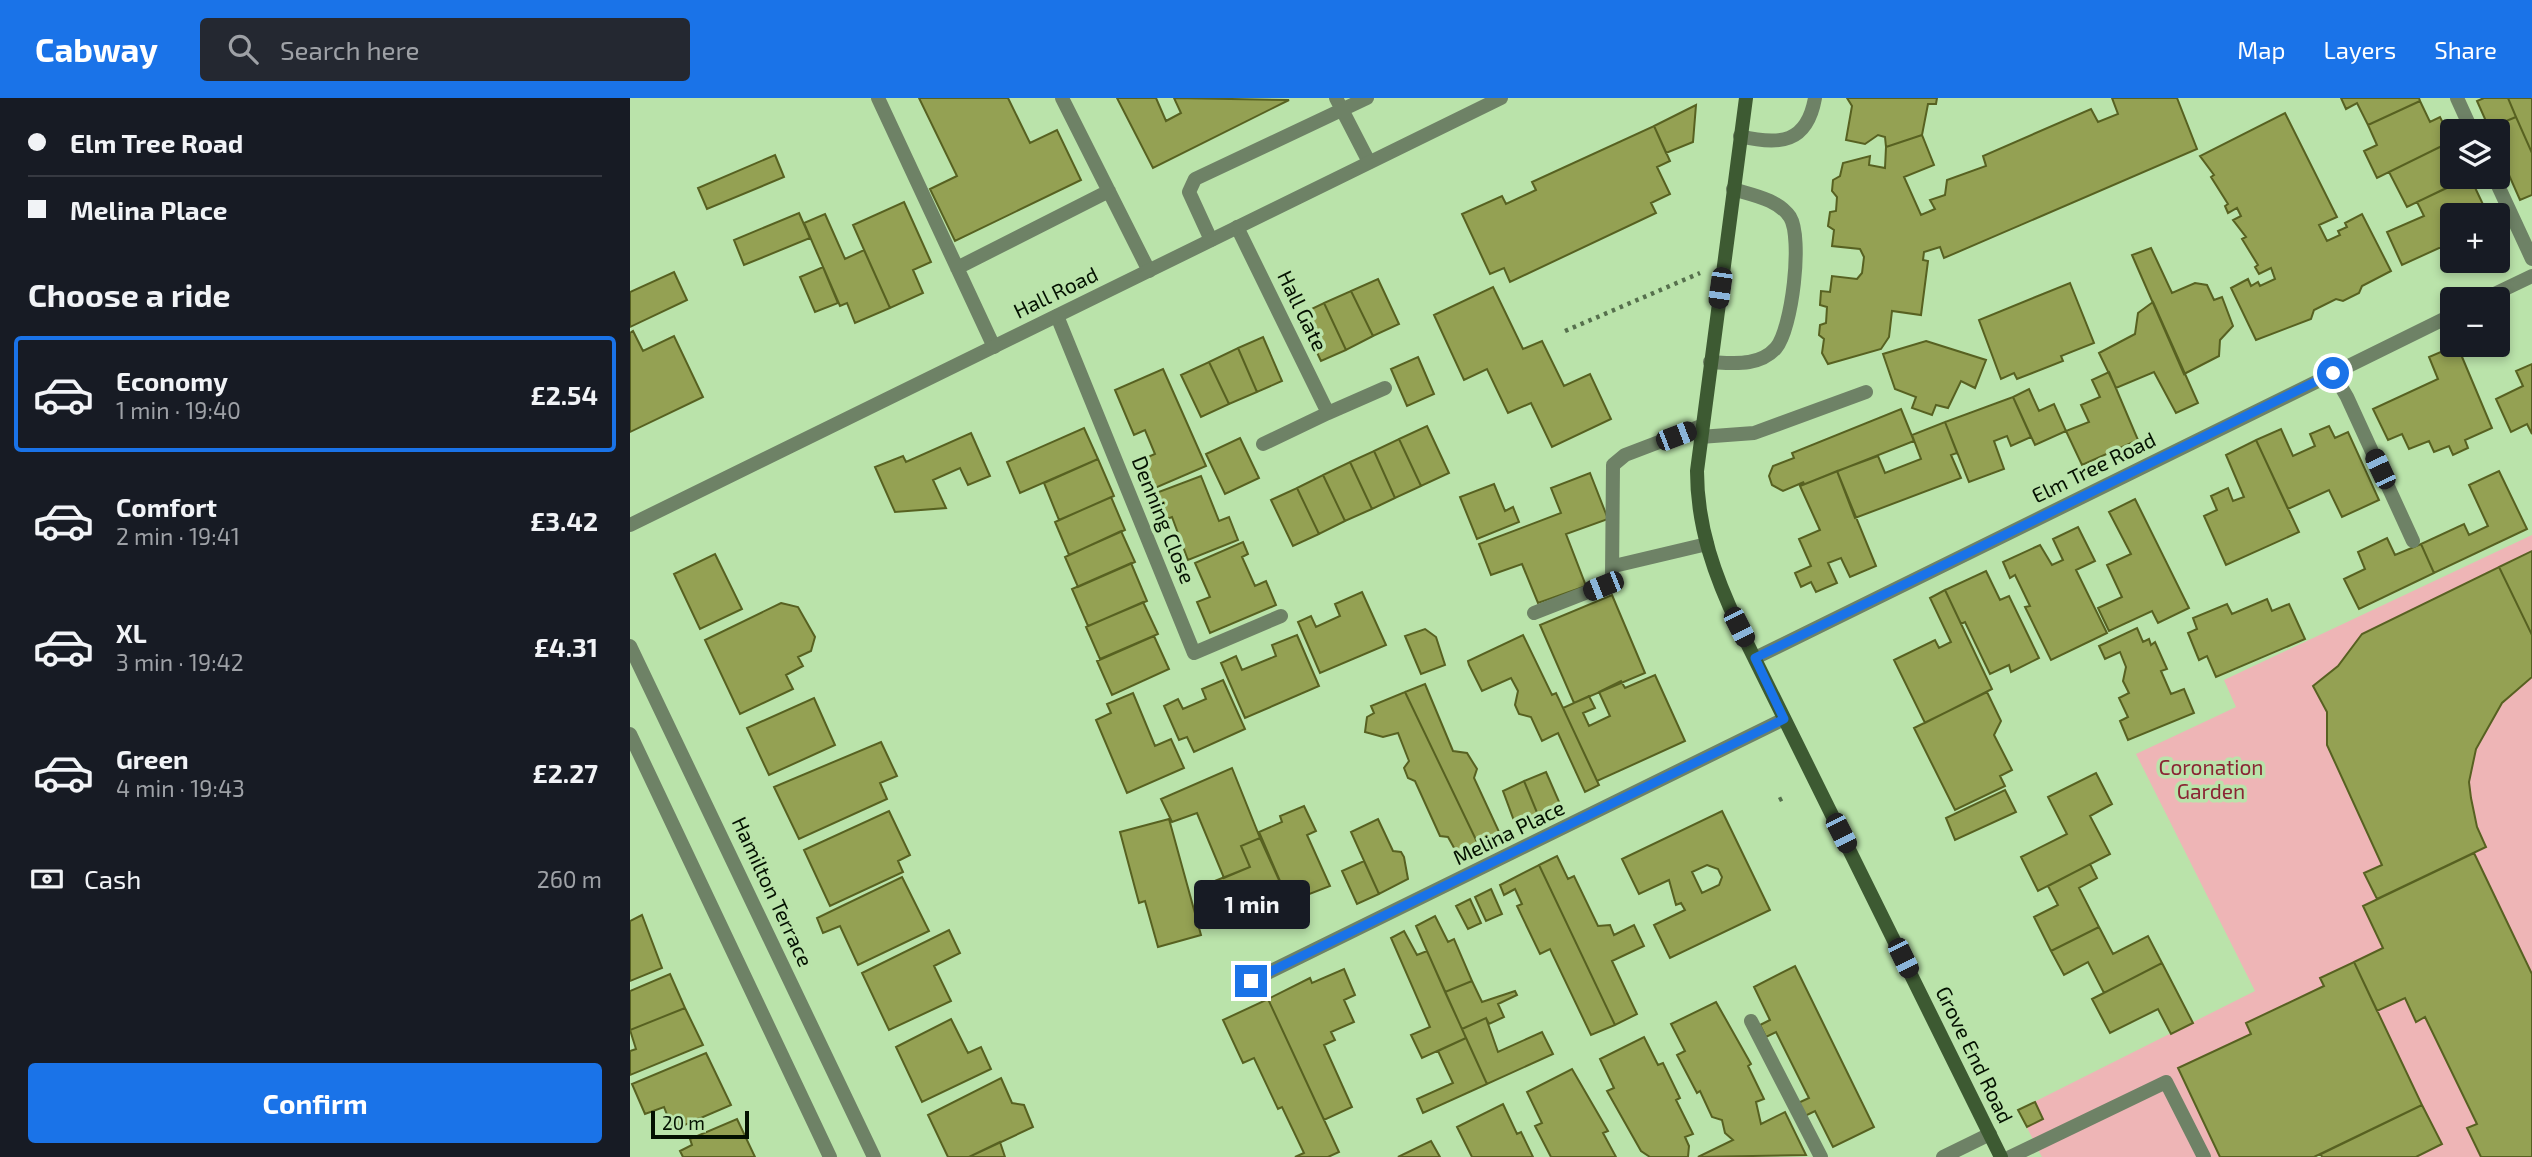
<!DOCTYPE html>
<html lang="en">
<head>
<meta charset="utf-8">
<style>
  body { margin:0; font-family:"Exo 2",sans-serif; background:#242831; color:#f1f3f6; height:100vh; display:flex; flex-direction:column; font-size:26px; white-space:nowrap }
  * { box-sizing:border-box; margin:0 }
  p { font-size:23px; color:#9ea1a6 }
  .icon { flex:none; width:38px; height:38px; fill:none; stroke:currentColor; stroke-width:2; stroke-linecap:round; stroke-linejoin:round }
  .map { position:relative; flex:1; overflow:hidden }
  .side { display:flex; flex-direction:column; background:#171b24; width:630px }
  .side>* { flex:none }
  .guide { display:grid; align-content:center; height:154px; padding:0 28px; background:#171b24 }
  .fabs { position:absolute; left:1810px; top:21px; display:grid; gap:14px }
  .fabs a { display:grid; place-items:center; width:70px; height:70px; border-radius:7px; background:#171b24; box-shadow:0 4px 10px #0003; font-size:35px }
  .scale { position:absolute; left:21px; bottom:18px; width:98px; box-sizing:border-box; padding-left:7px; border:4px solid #041101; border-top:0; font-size:19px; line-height:24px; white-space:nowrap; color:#041101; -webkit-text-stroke:5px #bae3aa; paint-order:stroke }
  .end { position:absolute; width:32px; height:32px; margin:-16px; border:9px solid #1a73e8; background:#fff; box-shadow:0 0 0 4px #fff }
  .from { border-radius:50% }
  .bubble { position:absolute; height:49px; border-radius:7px; background:#171b24; box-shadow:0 4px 10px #0003; font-size:23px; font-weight:700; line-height:49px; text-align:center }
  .car { position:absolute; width:21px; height:42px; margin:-21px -10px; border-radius:9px; box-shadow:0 0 5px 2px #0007; background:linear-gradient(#222 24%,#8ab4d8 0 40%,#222 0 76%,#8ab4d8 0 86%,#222 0) }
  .guide b { display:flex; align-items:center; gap:24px; height:66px; font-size:26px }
  .guide b+b { border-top:2px solid #363941 }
  .guide i { width:18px; height:18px; background:#f1f3f6 }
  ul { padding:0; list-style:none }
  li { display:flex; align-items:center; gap:21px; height:116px; margin:0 14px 10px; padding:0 14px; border:4px solid transparent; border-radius:7px }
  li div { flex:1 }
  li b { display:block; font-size:26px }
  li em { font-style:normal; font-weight:700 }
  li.current { border-color:#1a73e8 }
  li>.icon { width:63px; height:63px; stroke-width:1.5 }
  h2 { padding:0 28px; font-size:32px; line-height:84px }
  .pay { display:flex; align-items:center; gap:18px; height:77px; padding:0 28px; font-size:26px }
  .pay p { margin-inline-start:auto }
  .button { display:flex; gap:14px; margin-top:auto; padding:14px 28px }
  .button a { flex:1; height:80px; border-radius:7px; background:#1a73e8; color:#fff; font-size:28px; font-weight:700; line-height:80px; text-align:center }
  header { display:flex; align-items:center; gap:42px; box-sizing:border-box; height:98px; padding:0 35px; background:#1a73e8; color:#fff }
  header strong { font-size:33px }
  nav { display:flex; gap:38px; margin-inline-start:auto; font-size:24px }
  .search { width:490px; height:63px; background:#242831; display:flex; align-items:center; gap:18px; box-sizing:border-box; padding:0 24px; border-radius:7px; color:#9ea1a6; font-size:26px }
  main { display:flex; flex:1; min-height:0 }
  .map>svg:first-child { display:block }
</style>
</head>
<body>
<header>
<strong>Cabway</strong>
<div class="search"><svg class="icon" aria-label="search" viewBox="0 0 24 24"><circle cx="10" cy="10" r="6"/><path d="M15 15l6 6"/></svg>Search here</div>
<nav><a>Map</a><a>Layers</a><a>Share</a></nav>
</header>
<main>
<section class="side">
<div class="guide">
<b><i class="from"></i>Elm Tree Road</b>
<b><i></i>Melina Place</b>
</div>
<h2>Choose a ride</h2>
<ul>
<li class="current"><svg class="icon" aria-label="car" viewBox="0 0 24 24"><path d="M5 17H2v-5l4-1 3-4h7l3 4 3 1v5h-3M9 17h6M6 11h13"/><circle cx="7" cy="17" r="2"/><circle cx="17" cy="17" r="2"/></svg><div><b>Economy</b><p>1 min · 19:40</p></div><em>£2.54</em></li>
<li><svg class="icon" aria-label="car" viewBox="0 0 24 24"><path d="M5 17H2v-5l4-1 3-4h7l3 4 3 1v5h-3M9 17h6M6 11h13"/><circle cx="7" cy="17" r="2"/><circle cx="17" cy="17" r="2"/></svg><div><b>Comfort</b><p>2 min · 19:41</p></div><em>£3.42</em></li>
<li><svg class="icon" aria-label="car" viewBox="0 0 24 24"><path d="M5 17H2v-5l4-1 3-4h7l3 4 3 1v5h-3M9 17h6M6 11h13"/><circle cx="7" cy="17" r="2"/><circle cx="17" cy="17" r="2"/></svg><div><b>XL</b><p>3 min · 19:42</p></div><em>£4.31</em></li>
<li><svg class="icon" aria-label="car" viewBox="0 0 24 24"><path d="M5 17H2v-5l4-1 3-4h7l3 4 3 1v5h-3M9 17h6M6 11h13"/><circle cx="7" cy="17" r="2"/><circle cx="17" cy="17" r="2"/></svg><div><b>Green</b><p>4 min · 19:43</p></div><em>£2.27</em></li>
</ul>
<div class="pay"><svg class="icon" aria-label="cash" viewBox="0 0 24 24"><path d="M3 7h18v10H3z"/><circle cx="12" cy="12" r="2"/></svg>Cash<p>260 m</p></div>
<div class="button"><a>Confirm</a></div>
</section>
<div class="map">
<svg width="1902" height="1059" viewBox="0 0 1902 1059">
  <rect width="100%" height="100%" fill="#bae3aa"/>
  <path fill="#eeb5b6" d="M1902,437V1059H1692L1690,1056L1684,1059H1412L1388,1012L1625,893L1506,656L1606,609L1594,582Z"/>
  <path fill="#94a153" stroke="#576121" stroke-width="2" fill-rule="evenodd" d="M289,0H378L400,45L427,32L451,82L325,143L300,91L327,78Z
    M487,0H526L536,23L551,15L544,0L659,2L523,70Z
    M1217,0H1307L1306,6H1298L1292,37L1256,49L1255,39L1248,37L1235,46L1216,42L1222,8Z
    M1482,0H1547L1567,51L1314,160L1310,149L1294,154L1293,162L1298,163L1291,217L1262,213L1259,239L1251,251L1198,266L1192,255L1194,241L1189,237L1190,227L1196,225L1197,209L1190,207L1191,193L1200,194L1202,178L1227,181L1232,175L1234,159L1230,151L1202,148L1204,132L1198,128L1200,114L1206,113L1207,99L1202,93L1203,82L1210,78L1213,65L1240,58L1239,67L1255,70L1256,49L1292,37L1304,67L1274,79L1291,117L1305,111L1300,102L1315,97L1317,82L1356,68L1353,58L1461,11L1468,24L1488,16Z
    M1711,0H1789L1790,3L1738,27L1727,5L1716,11Z
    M1854,0H1878L1886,19L1859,30L1847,3Z
    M1878,0H1902V55L1886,19Z
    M1790,3L1800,24L1810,19L1822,43L1747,80L1734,53L1747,47L1738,27Z
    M1066,7L1063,44L1036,55L1024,28Z
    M1655,15L1707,119L1689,127L1697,143L1710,137L1708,133L1717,129L1715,125L1732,116L1761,173L1732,188L1729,195L1713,203L1706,201L1684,212L1681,221L1626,242L1601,190L1618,181L1621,188L1628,184L1630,188L1645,181L1641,170L1629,176L1625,169L1628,167L1612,141L1616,139L1603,122L1611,118L1607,110L1598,115L1595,108L1598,106L1581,79L1584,77L1570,58Z
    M1886,19L1902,55V97L1890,102L1867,50V33L1859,30Z
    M1024,28L1040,63L1027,69L1040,96L1021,105L1026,115L880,184L874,170L860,176L832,116L872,98L876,106L906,92L902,84Z
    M1822,43V79H1839L1777,109L1759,74Z
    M145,57L154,79L77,111L68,90Z
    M1840,79L1858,117H1822V150H1809L1772,167L1757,134L1794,118L1787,104Z
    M274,104L301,164L283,172L293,195L260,210L223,127Z
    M169,115L180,140L114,167L104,142Z
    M195,116L215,161L234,152L260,210L225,225L217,205L210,208L174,125Z
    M1521,150L1542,195L1565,185L1577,187L1584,202L1592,199L1603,228L1590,242L1589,258L1554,276L1502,157Z
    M193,169L208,205L185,214L170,179Z
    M44,174L57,202L0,229V194Z
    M748,181L769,226L743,238L721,193Z
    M1440,185L1464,245L1431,258L1433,263L1387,281L1384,275L1371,281L1349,222Z
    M863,189L893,251L912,243L934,288L960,276L981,321L922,349L901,305L878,315L857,271L834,282L804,217Z
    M721,193L743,238L716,252L694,205Z
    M1523,204L1568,305L1546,315L1524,274L1486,290L1469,255L1505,236L1508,215Z
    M694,205L716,252L691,263L669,217Z
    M3,233L13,253L44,238L73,299L0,334V235Z
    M633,239L652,283L627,294L608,250Z
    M1296,243L1356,262L1345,290L1331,283L1318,310L1306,307L1302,317L1282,310L1286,299L1265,291L1253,256Z
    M1827,247L1862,330L1835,342L1838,350L1823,357L1819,348L1804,354L1799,343L1779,351L1772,336L1758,342L1743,311L1808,281L1799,259Z
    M608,250L627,294L599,306L579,264Z
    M788,259L804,296L777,308L761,271Z
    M579,264L599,306L571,319L551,277Z
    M1902,266V336L1897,326L1881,334L1866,301L1893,288L1886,273Z
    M533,271L576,368L518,393L504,365L525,356L515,332L504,337L485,292Z
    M1479,274L1508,342L1452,367L1436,333L1459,324L1451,307L1470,299L1462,282Z
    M1399,291L1409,313L1424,306L1436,333L1405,347L1383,299Z
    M1383,299L1401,339L1381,348L1377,338L1364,343L1374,371L1339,384L1315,324Z
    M1271,311L1284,343L1170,388L1174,384L1153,393L1142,387L1139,378L1143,368L1164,360L1162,355Z
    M1315,324L1327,355L1321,357L1331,380L1225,420L1207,373L1248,358L1255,375L1291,361L1282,337Z
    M797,328L819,375L791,388L769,341Z
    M1699,328L1705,340L1718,334L1749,402L1712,419L1699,392L1658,411L1626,342L1651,331L1663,358L1685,348L1680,336Z
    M454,330L468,361L390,395L377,364Z
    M341,335L360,378L338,387L330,370L303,382L316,410L265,414L245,369L273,358L276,364Z
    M610,340L629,380L595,396L576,356Z
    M769,341L791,388L765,400L744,353Z
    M1626,342L1669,434L1596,467L1574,418L1587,412L1581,398L1598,390L1603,403L1614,399L1596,357Z
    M744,353L765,400L742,411L720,364Z
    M468,361L484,398L429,422L414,385Z
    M720,364L742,411L715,423L693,377Z
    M1207,373L1246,468L1220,479L1211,460L1198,465L1207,485L1186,494L1181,484L1171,489L1165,475L1181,468L1169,441L1190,432L1170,388Z
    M1869,373L1897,431L1804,475L1791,446L1834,426L1839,437L1858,428L1839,387Z
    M960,375L978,421L936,436L956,488L908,505L892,466L861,477L849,446L931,415L921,390Z
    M693,377L715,423L689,436L667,390Z
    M571,378L589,423L599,419L608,442L558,462L542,419L529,424L518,398Z
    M864,386L875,413L883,409L889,424L847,441L830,399Z
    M667,390L689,436L663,448L641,402Z
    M481,399L495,432L439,457L425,424Z
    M1505,401L1559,510L1528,525L1522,513L1479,533L1468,510L1492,499L1477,467L1501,456L1479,414Z
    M1448,429L1465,463L1446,472L1477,535L1421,562L1395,509L1400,508L1385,477L1380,480L1373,464L1410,447L1422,467L1433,462L1423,441Z
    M491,433L505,464L448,489L435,459Z
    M1757,440L1765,457L1791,446L1804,475L1729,511L1714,481L1735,471L1728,454Z
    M613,444L618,456L612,459L625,488L636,483L646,507L580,535L567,504L580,499L565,465Z
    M1902,453V537L1869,469Z
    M85,456L112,511L70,531L44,476Z
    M501,465L517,503L458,528L442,491Z
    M1869,469L1902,537V579L1872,605L1846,651L1839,684L1841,700L1847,729L1856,749L1747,801L1734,775L1752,767L1697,647V614L1683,588L1708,568L1732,536Z
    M1356,473L1370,502L1379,498L1409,560L1381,574L1379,567L1360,576L1335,524L1331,526L1315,492Z
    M1315,492L1362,591L1295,625L1264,562L1305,542L1309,550L1321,544L1300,500Z
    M732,494L756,547L690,575L668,524L681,518L686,529L710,518L705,506Z
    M982,497L1015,575L944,605L910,527Z
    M1637,501L1642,513L1659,506L1675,541L1586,579L1577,558L1569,562L1558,535L1567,531L1563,520L1597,506L1602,516Z
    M513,504L528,536L470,561L456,529Z
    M151,505L168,509L185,539L181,553L168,559L173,568L156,577L163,591L110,616L75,542Z
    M1507,530L1513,544L1519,541L1521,547L1525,544L1537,571L1531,573L1541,596L1554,591L1564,615L1498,642L1490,623L1498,619L1489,600L1499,595L1493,583L1496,569L1490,554L1475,561L1469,548Z
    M795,531L806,539L815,567L791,576L775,538Z
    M667,537L689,588L615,620L591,565L606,558L612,572L646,558L642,547Z
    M893,537L922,597L926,595L969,687L955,694L928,635L912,643L901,619L889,616L885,607L888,593L881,580L852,593L839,567L838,563Z
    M524,538L539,571L482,597L467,563Z
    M1025,577L1055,643L967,683L933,610L959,598L965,610L953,615L959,628L980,618L969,594L991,583L995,590Z
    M593,582L615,631L564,654L557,639L549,642L534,608L548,601L553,611L576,601L572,591Z
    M795,586L823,653L837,655L847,671L844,680L870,736L848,746L775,594Z
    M775,594L848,746L828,757L818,739L810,738L785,683L778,680L774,670L779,663L768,635L753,639L735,634L737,619L744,615L741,608Z
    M1357,594L1371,623L1364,637L1382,672L1370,678L1375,688L1325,712L1284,630Z
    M503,595L525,648L541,641L554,670L497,695L466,622L481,615L477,606Z
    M184,600L205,647L139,677L117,630Z
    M251,644L267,678L250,685L257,701L169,741L144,689Z
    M602,670L630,740L611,748L620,769L594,780L567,715L542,724L531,701Z
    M916,674L930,706L908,717L894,683Z
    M1466,675L1482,706L1460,718L1480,756L1408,793L1391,759L1437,736L1418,699Z
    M894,683L908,717L886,728L873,693Z
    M1375,692L1386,714L1325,742L1316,720Z
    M674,708L686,733L677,737L700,788L659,804L629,734L652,724L650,718Z
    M259,713L280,757L268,763L273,774L200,808L174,752Z
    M1092,713L1140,812L1040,860L1024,827L1055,812L1051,805L1046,807L1039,782L1009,796L992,761ZM1077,767L1088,771L1092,779L1089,787L1072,795L1062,774Z
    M539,721L571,837L528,849L515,803L509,805L490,734Z
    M748,721L763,753L771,754L774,759L778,781L749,796L721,734Z
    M630,740L659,804L626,817L620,802L594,813L582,784L620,769L611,748Z
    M1844,755L1902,876V1059H1851L1837,1030L1847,1026L1795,919L1786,924L1775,900L1747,913L1724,864L1753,850L1733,808Z
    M927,758L938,781L944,778L968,828L980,827L984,837L1004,827L1014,848L982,863L1007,916L985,927L909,767Z
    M734,763L749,796L727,806L712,773Z
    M1460,766L1467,780L1449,790L1469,829L1421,853L1404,819L1428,807L1418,788Z
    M909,767L985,927L961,937L920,851L910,856L887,808L892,806L885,791L874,797L870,787Z
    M272,779L299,833L228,867L210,828L193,835L187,820Z
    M861,791L872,816L856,823L845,799Z
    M840,801L851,825L838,831L826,808Z
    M12,817L32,870L0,883V823Z
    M805,818L818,844L824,841L842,883L815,894L786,828Z
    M1469,829L1483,856L1518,838L1532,865L1474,895L1458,864L1434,877L1421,853Z
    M319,832L330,855L304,868L321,903L259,932L232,875Z
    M774,833L787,857L797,853L836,940L792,960L781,937L800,929L761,840Z
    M1724,864L1792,1007L1684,1059H1590L1548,970L1621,936L1616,925L1694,888L1690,880Z
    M1532,865L1563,925L1541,936L1528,911L1480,935L1462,901Z
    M1165,868L1244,1029L1203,1049L1185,1013L1175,1018L1168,1005L1179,1000L1146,934L1136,939L1130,927L1140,922L1124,889Z
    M714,871L725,897L714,902L724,924L701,934L705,942L694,947L722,1009L694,1022L638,901L680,880L682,885Z
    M40,876L55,910L0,932V893Z
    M842,883L852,904L885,893L887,897L868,906L874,919L859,926L856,920L832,931L815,894Z
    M638,901L709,1054L698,1059H665L674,1055L652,1009L648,1011L624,960L613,965L593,922Z
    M1086,904L1121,966L1118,968L1134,1001L1126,1004L1131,1026L1155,1014L1176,1057L1068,1059L1103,1042L1095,1035L1092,1022L1082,1019L1070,993L1067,995L1047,957L1055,953L1041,926Z
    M55,910L73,947L0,977V953L6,951L0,932Z
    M856,920L868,954L912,934L923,956L857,986L832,931Z
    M321,921L338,955L351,949L361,971L292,1004L266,949Z
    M1014,939L1028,967L1033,965L1050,1000L1046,1002L1063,1036L1055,1039L1059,1048L1058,1059H1020L1011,1053L977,993L984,990L970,961Z
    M836,940L857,986L793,1015L787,1001L823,985L808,953Z
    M76,955L101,1007L43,1032L34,1009L15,1016L2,986Z
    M942,971L978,1033L973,1035L986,1059H921L905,1028L912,1025L897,994Z
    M371,980L382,1005L394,1007L403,1029L339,1059H318L298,1017Z
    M1405,1004L1413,1021L1397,1029L1388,1012Z
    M873,1006L887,1036L891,1034L903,1059H842L827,1029Z
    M1792,1007L1812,1046L1786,1059H1692L1691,1056Z
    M107,1021L125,1059H53L50,1053L62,1047L60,1041Z
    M801,1043L810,1059H768Z
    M370,1044L375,1059H339Z"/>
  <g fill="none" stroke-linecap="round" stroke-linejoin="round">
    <path stroke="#56704d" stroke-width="4.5" stroke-dasharray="3.5 5" stroke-linecap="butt" d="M935,233L1070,175
      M1149,702L1155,699"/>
    <path stroke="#6e8266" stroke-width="14" d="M248,0L364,249
      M432,0L519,173
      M706,0L739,64
      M1110,38C1150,48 1177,45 1185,0
      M581,142L559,94L565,81L737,0
      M327,170L479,93
      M1080,264C1103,265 1129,269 1146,250C1162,231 1173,140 1160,119C1148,101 1122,97 1103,91
      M1703,275L1717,299L1783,443
      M1070,339L1124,335L1236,294
      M984,468L1077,446
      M904,515L973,488L982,479L983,367L995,357L1071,328
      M1121,923L1191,1059
      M1380,1059L1536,984L1574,1059"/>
    <path stroke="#6e8266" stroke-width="14" d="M1827,0L1842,33
      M1864,79L1902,161
      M607,129L698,315L755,290
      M1854,201L1902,178
      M427,218L564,555L651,518
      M633,346L698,315
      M0,548L244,1059
      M1125,560L1822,217
      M0,636L200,1059
      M621,883L1154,621
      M1313,1059L1360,1036"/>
    <path stroke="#6e8266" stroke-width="14" d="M0,427L871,0"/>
    <path stroke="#3d5a32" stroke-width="14" d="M1116,0L1067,373C1067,429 1085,479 1109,529L1371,1059"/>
  </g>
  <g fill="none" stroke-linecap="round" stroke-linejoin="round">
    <path stroke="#1a73e8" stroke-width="9" d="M621,883L1154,621L1125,560L1703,275"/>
  </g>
  <g text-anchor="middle" stroke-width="7" stroke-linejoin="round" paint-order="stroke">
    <g font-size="21" fill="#041101" stroke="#bae3aa">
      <text transform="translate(426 195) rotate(-26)" y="7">Hall Road</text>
      <text transform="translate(672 213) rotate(64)" y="7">Hall Gate</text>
      <text transform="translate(1464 370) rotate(-26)" y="7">Elm Tree Road</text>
      <text transform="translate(533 422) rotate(68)" y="7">Denning Close</text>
      <text transform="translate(879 735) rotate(-26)" y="7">Melina Place</text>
      <text transform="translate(142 794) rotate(65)" y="7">Hamilton Terrace</text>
      <text transform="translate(1344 957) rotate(64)" y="7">Grove End Road</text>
    </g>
    <g font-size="21" fill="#8a2634" stroke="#bae3aa">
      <text x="1581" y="677">Coronation<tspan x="1581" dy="24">Garden</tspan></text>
    </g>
  </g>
</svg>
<div class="fabs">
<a><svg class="icon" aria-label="layers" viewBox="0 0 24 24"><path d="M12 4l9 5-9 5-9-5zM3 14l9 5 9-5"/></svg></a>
<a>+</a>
<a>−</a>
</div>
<div class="scale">20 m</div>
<i class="end from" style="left:1703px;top:275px"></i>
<i class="end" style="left:621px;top:883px"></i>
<div class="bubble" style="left:564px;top:782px;width:116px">1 min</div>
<i class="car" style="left:1090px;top:190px;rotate:188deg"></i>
<i class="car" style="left:1046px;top:338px;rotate:69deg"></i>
<i class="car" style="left:1750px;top:371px;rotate:335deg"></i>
<i class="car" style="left:973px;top:488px;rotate:248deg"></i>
<i class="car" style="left:1109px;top:529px;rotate:153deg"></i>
<i class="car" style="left:1211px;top:735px;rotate:153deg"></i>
<i class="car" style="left:1273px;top:860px;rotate:154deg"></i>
</div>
</main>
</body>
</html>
